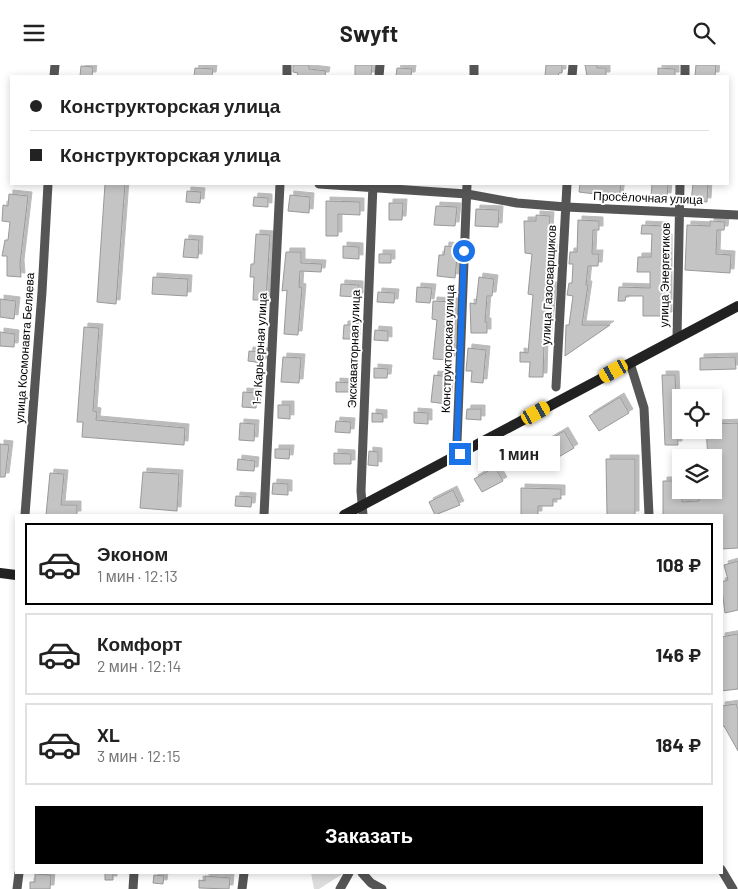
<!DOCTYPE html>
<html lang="ru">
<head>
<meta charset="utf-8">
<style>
  body { margin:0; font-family:Barlow,sans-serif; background:#f2f2f2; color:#222; height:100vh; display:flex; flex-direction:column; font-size:19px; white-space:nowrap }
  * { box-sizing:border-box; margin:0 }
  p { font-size:16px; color:#767676 }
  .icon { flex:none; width:28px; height:28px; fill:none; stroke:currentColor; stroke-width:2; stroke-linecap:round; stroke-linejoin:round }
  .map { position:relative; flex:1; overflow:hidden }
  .details { position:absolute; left:15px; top:449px; width:708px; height:360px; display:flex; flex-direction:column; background:#fff; border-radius:0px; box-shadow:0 2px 8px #0003 }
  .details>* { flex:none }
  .banner { position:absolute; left:10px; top:10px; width:719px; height:110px; border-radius:0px; box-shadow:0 2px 8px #0003; display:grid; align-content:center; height:110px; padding:0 20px; background:#fff }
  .controls { position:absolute; left:672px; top:324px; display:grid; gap:10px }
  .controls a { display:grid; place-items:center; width:50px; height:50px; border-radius:0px; background:#fff; box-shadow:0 2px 8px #0003; font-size:25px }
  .end { position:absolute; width:22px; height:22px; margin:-11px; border:6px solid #1a73e8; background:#fff; box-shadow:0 0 0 2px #fff }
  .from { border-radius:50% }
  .bubble { position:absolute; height:35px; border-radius:0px; background:#fff; box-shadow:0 2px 8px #0003; font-size:16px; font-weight:700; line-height:35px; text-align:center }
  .car { position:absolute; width:15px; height:30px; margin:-15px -8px; border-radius:6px; box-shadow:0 0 4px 1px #0007; background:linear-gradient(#f5c518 24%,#345 0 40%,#f5c518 0 76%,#345 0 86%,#f5c518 0) }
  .banner b { display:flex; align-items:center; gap:18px; height:48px; font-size:19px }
  .banner b+b { border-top:1px solid #e0e0e0 }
  .banner i { width:12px; height:12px; background:#222 }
  ul { padding:9px 0 0; list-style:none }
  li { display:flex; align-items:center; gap:15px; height:82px; margin:0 10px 8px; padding:0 10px; border:2px solid #e0e0e0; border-radius:0px }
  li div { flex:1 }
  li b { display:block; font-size:19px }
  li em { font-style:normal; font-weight:700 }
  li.on { border-color:#000 }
  li>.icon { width:45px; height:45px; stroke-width:1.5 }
  .button { display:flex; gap:10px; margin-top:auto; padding:10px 20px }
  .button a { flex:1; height:58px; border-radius:0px; background:#000; color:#fff; font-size:20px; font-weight:700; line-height:58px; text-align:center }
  header { display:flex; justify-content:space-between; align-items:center; height:65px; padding:0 20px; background:#fff; font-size:22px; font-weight:700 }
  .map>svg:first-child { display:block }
</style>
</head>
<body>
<header><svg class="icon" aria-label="menu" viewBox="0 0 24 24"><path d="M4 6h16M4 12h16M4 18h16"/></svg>Swyft<svg class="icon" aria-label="search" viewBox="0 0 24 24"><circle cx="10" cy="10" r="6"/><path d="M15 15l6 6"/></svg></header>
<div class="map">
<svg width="738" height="824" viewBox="0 0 738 824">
  <defs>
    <filter id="shadow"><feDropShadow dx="4" dy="-4" stdDeviation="0" flood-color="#0004"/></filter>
  </defs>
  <rect width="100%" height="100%" fill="#fff"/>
  <path fill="#dcdcdc" d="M311,808H344L319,824H314Z"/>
  <path fill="#c4c4c4" stroke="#999" filter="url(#shadow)" d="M293,0H309V4L326,6L325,11H297L298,8L293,7Z
    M355,0H372L371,11H355Z
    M546,0H562V8H559L558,11H545Z
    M585,0H597V3H606V11H587Z
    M696,0H716L715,11H695Z
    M81,1L93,2L92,11H80Z
    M195,3L213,4L212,11H194Z
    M397,3L412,4L411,11H396Z
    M658,3L675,4V11H658Z
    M105,119H125L116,239L97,237Z
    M580,119H621L619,132L579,127Z
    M652,119H668L667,132L651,131Z
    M693,119H708L707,137L691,136Z
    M187,126L201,127L200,138L186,137Z
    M9,129L28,131L20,199L21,212L7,211V191H2L5,175H8L10,157L2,156L3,140L8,141Z
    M290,130L310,132L309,148L288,146Z
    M254,132L268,133V142L253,141Z
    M326,136L360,137V150L338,149V171H326Z
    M389,138H403L402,155H389Z
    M436,141L457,142L455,161L434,160Z
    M476,144L499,145L498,162L475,161Z
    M536,150L550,151L548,183H553L550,221H553L547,278H544L543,312H529L530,297H520V287L528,288L533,230L528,229L532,189L525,188L524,156H536Z
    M578,155L599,156V165H593L592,189H599L598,201H588L586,220H588L582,260H610L565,291L566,260H569L573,231L567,230L569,218H572L573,199H569L570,187H577Z
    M710,156L725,157L724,165H717L716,189L731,190L730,208L685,205L687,160L710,161Z
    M642,160L662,161V173H668V251H643V231H626L625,236H618L619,222L650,223V207H637L638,192H651L652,169H641Z
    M256,169L270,170L266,235H253L254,212H250L251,199H254Z
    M185,174L199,175L198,193L183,192Z
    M343,181L359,182V194L343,193Z
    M445,181L458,182L455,213L437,211L439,190H444Z
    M286,187H301V198L322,199L321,207L300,206L299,222L302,223L298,270L284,269L287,225L282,226Z
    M379,189H391V198H379Z
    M153,212L188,214L187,231L152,229Z
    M479,212L494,214L492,231H487L485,257H487V268H471L470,238L476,239Z
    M341,219L359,220V232L340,231Z
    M417,222L432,223L430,238L416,237Z
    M378,227L395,228L394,238L377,237Z
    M0,234L16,236L14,254L0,252Z
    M433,236L454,237L451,295L433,294L437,255L432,254Z
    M344,260H356V274H343Z
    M84,262L99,263L93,346L97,347L96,355L185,363L184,380L82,372L83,357H77Z
    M375,265L388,266V276L374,275Z
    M0,267L15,269L14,282L0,281Z
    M468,283L486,285L483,318L471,317L472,306H466Z
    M249,286L264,287L262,298L248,296Z
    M283,292L301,293L299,318L281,317Z
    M735,292L736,304L700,305V293Z
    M374,303L388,304L387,313H374Z
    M434,310L450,312L447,339L431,337Z
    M662,310H675L678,380H665Z
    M336,317L353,318L352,327H336Z
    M243,327L257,328L256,343L242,342Z
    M620,332L629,348L599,366L589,351Z
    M278,340H290V354L278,353Z
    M467,344H481V355L466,354Z
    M414,347L428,348V359L414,358Z
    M372,348L383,349V357H372Z
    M336,356L351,357L350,368L335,367Z
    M240,358L255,359L254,376L239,375Z
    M738,358V483L721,484V450H663V416H681L682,437L699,436L698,425H714V392H708L706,365H714V359Z
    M564,366L574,383L540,403L530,386Z
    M0,379L9,380L5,412H0Z
    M275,384H290L289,394L275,393Z
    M369,386L378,387V401L368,400Z
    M334,388L351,389V399H334Z
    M238,394L255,396L254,406L237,405Z
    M606,394H635V450H607Z
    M495,402L503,416L482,427L474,414Z
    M143,407L179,409L177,446L140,443Z
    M50,408L64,409L61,440H77V450H46Z
    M273,418L288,419V430L272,429Z
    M521,423L561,424V434H553V441H538V450H521Z
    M453,425L460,440L435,450L429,437Z
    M236,431L252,432L251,442L235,441Z
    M738,496V545L725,548L721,517L728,515L724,500Z
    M738,569V624L721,626V572Z
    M736,639L738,644V686L724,661L721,662V641Z
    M105,808H113V815H105Z
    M35,809L51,810L50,824H30V817H35Z
    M154,810L164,811L163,819L153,818Z
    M205,811L230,813L229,824L199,823V815L205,816Z"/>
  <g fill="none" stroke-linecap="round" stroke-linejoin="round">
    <path stroke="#555" stroke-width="9" d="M54,11L55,0
      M287,11V0
      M379,11L380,0
      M474,11V0
      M572,11L573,0
      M685,11V0
      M319,119L467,129L517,138L566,142L738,150
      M677,273L680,119
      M630,298L644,343L649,450
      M556,322L567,119
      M460,389L457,377L467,119
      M25,450L42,227L48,119
      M264,450L280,119
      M363,450L361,426L373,119
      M721,804L733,824
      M362,808L371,818L382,824
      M17,824L19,808
      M133,824L134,808
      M242,824L244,808
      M340,824L349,808"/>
    <path stroke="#222" stroke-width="10" d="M344,450L738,241
      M0,508L16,510"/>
  </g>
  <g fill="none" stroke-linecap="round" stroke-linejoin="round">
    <path stroke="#1a73e8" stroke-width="6" d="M460,389L457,377L464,186"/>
  </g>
  <g text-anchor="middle" stroke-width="4" stroke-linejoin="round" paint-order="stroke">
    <g font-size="12" fill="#000" stroke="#fff">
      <text transform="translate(648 133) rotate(2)" y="4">Просёлочная улица</text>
      <text transform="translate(665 210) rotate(-89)" y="4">улица Энергетиков</text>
      <text transform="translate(549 220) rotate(-87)" y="4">улица Газосварщиков</text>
      <text transform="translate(25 283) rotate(-86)" y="4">улица Космонавта Беляева</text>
      <text transform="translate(260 284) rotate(-87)" y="4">1-я Карьерная улица</text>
      <text transform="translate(354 284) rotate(-88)" y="4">Экскаваторная улица</text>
      <text transform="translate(448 284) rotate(-88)" y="4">Конструкторская улица</text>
    </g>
  </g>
</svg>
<div class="controls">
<a><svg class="icon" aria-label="locate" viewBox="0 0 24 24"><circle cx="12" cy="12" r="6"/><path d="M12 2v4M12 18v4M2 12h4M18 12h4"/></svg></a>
<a><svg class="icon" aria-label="layers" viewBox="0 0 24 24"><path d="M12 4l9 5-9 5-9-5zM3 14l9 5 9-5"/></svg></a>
</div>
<i class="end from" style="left:464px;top:186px"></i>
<i class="end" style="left:460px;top:389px"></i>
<div class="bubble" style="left:478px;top:371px;width:82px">1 мин</div>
<i class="car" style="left:614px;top:306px;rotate:241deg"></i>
<i class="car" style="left:536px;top:348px;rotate:61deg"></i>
<div class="banner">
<b><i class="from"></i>Конструкторская улица</b>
<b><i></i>Конструкторская улица</b>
</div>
<section class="details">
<ul>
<li class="on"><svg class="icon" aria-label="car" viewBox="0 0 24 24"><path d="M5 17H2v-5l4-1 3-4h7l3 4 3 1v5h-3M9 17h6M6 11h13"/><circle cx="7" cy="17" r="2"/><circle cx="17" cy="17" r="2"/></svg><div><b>Эконом</b><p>1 мин · 12:13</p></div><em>108 ₽</em></li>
<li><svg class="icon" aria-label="car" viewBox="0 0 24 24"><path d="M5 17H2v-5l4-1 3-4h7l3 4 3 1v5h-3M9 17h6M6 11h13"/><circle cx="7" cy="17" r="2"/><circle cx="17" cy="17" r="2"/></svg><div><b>Комфорт</b><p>2 мин · 12:14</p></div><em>146 ₽</em></li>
<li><svg class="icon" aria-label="car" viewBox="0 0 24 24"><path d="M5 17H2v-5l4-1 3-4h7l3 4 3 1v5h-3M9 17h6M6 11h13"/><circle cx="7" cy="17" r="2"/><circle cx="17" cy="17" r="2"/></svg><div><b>XL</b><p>3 мин · 12:15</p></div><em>184 ₽</em></li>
</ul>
<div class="button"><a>Заказать</a></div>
</section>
</div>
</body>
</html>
